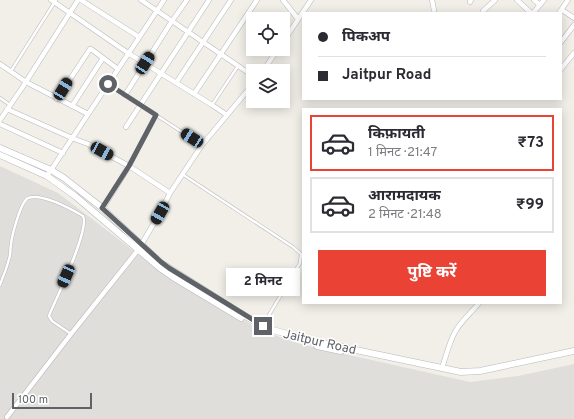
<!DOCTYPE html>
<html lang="hi">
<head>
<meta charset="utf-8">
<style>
  body { margin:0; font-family:Overpass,"Noto Sans Devanagari",sans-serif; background:#f2f2f3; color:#2b2b33; height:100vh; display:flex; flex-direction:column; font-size:15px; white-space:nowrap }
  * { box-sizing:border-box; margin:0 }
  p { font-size:13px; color:#7c7c81 }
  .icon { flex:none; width:22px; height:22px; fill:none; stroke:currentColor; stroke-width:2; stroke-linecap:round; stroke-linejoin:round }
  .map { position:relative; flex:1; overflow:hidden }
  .sheet { position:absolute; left:302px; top:108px; width:260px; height:196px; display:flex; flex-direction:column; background:#fff; border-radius:0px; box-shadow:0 2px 10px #0003 }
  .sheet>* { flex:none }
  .guide { position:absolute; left:302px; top:12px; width:260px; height:88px; border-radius:0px; box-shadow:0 2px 10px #0003; display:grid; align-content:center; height:88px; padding:0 16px; background:#fff }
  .controls { position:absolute; left:246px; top:12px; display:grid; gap:8px }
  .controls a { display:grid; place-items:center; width:44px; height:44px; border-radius:0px; background:#fff; box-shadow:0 2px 10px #0003; font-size:20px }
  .scale { position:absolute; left:12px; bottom:10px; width:80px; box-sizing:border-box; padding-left:4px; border:2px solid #5f6368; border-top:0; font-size:11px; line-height:14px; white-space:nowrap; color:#5f6368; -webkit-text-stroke:3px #fff; paint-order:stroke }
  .end { position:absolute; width:18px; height:18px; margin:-9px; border:5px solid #5f6368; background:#fff; box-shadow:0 0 0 2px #fff }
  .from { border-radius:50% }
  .bubble { position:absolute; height:28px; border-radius:0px; background:#fff; box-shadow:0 2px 10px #0003; font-size:13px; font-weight:700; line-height:28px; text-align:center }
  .car { position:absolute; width:12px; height:24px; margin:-12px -6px; border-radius:5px; box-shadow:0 0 3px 1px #0007; background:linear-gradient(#222 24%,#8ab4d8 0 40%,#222 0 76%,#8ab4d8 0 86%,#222 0) }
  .guide b { display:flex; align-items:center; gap:14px; height:38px; font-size:15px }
  .guide b+b { border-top:1px solid #e1e1e2 }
  .guide i { width:10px; height:10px; background:#2b2b33 }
  ul { padding:7px 0 0; list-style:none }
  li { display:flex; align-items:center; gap:12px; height:56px; margin:0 8px 6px; padding:0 8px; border:2px solid #e1e1e2; border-radius:0px }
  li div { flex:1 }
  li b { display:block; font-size:15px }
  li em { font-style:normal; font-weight:700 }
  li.on { border-color:#ea4335 }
  li>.icon { width:36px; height:36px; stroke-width:1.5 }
  .primary-button { display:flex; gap:8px; margin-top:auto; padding:8px 16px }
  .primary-button a { flex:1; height:46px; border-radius:0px; background:#ea4335; color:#fff; font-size:16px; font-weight:700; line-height:46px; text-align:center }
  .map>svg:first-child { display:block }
</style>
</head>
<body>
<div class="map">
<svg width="574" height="419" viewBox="0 0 574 419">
  <rect width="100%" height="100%" fill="#f1efe8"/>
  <path fill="#e0deda" d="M0,166L58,193L147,261L260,330L300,344L470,382L518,376L574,364V419H0Z"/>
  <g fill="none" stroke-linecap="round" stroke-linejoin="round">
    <g stroke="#b5b8bc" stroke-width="3.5">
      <path id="service" d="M11,71L56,0
        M108,84L202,145
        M0,98L10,105
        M212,105L238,66
        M129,166L156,115
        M182,174L293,247L301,254L300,263L263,325
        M0,285C3,276 7,268 9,259C11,254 10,249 11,244C12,235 21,201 28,198C42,193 71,209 83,216C90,229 57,297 50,313L49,316L52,321L71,334"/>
    </g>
    <g stroke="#b5b8bc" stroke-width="5.5">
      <path id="minor" d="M51,0L128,53L212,105L227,115
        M81,0L139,37
        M141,0L253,76
        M283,0L298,19
        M432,0L434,10
        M517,0L531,13
        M534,0L540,5
        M470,2L471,0
        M562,10L574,18
        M483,11L495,0
        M533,13L544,0
        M559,13L568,0
        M283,42L311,0
        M561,42L574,25
        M0,64L26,82L88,114
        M561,69L574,53
        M263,71L278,49
        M176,83L231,0
        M194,94L257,0
        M125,95L172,21L187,0
        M57,99L90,49H91L118,69
        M72,106L103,58
        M7,109L72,138L88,144L129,166L170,193
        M0,120L22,88L78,0
        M0,124L63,153
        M126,127L209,0
        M47,176L164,0
        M103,208L129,166
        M442,368C446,356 449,343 455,332C461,321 471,313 479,303
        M7,417L71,334L138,250L160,213L170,193L202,145L253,84"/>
    </g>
    <g stroke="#b5b8bc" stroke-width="7">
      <path id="tertiary" d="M0,148L51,170L64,178L101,207L161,263L169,268L245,316L263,326L273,330L308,340L461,372L480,371L574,351
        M0,155L47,176L75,196L160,268L176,279L241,318
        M317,346L341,351"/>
    </g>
    <use href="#service" stroke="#fff" stroke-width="2.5"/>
    <use href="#minor" stroke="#fff" stroke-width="4.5"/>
    <use href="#tertiary" stroke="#fff" stroke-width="6"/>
  </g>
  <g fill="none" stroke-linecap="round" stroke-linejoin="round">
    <path stroke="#5f6368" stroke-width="5" d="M108,84L156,115L129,166L102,208L161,262L169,268L263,326"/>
  </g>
  <g text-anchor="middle" stroke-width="3" stroke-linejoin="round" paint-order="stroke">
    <g font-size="13" fill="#5f6368" stroke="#fff">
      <text transform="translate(320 341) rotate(13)" y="5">Jaitpur Road</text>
    </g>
  </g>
</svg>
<div class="controls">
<a><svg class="icon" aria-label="locate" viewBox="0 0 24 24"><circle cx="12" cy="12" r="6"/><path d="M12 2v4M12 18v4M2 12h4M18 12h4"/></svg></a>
<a><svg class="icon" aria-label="layers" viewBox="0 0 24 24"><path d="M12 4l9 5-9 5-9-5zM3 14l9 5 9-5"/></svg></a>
</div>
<div class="scale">100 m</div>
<i class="end from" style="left:108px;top:84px"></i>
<i class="end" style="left:263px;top:326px"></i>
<div class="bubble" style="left:226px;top:268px;width:74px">2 मिनट</div>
<i class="car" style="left:145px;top:63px;rotate:33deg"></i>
<i class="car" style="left:63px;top:89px;rotate:31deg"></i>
<i class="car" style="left:192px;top:138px;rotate:303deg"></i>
<i class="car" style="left:102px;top:151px;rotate:119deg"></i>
<i class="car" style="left:160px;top:213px;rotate:210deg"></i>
<i class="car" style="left:66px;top:276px;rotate:204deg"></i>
<div class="guide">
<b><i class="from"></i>पिकअप</b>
<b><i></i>Jaitpur Road</b>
</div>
<section class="sheet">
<ul>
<li class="on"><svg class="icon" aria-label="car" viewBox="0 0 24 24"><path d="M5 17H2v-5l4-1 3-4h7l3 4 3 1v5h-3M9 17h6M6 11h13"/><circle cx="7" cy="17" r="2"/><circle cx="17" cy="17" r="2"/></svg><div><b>किफ़ायती</b><p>1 मिनट · 21:47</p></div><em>₹73</em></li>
<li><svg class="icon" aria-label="car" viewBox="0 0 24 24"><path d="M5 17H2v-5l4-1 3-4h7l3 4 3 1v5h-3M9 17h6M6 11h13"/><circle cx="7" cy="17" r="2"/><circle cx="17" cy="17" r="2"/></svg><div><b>आरामदायक</b><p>2 मिनट · 21:48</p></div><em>₹99</em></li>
</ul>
<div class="primary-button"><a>पुष्टि करें</a></div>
</section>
</div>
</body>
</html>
